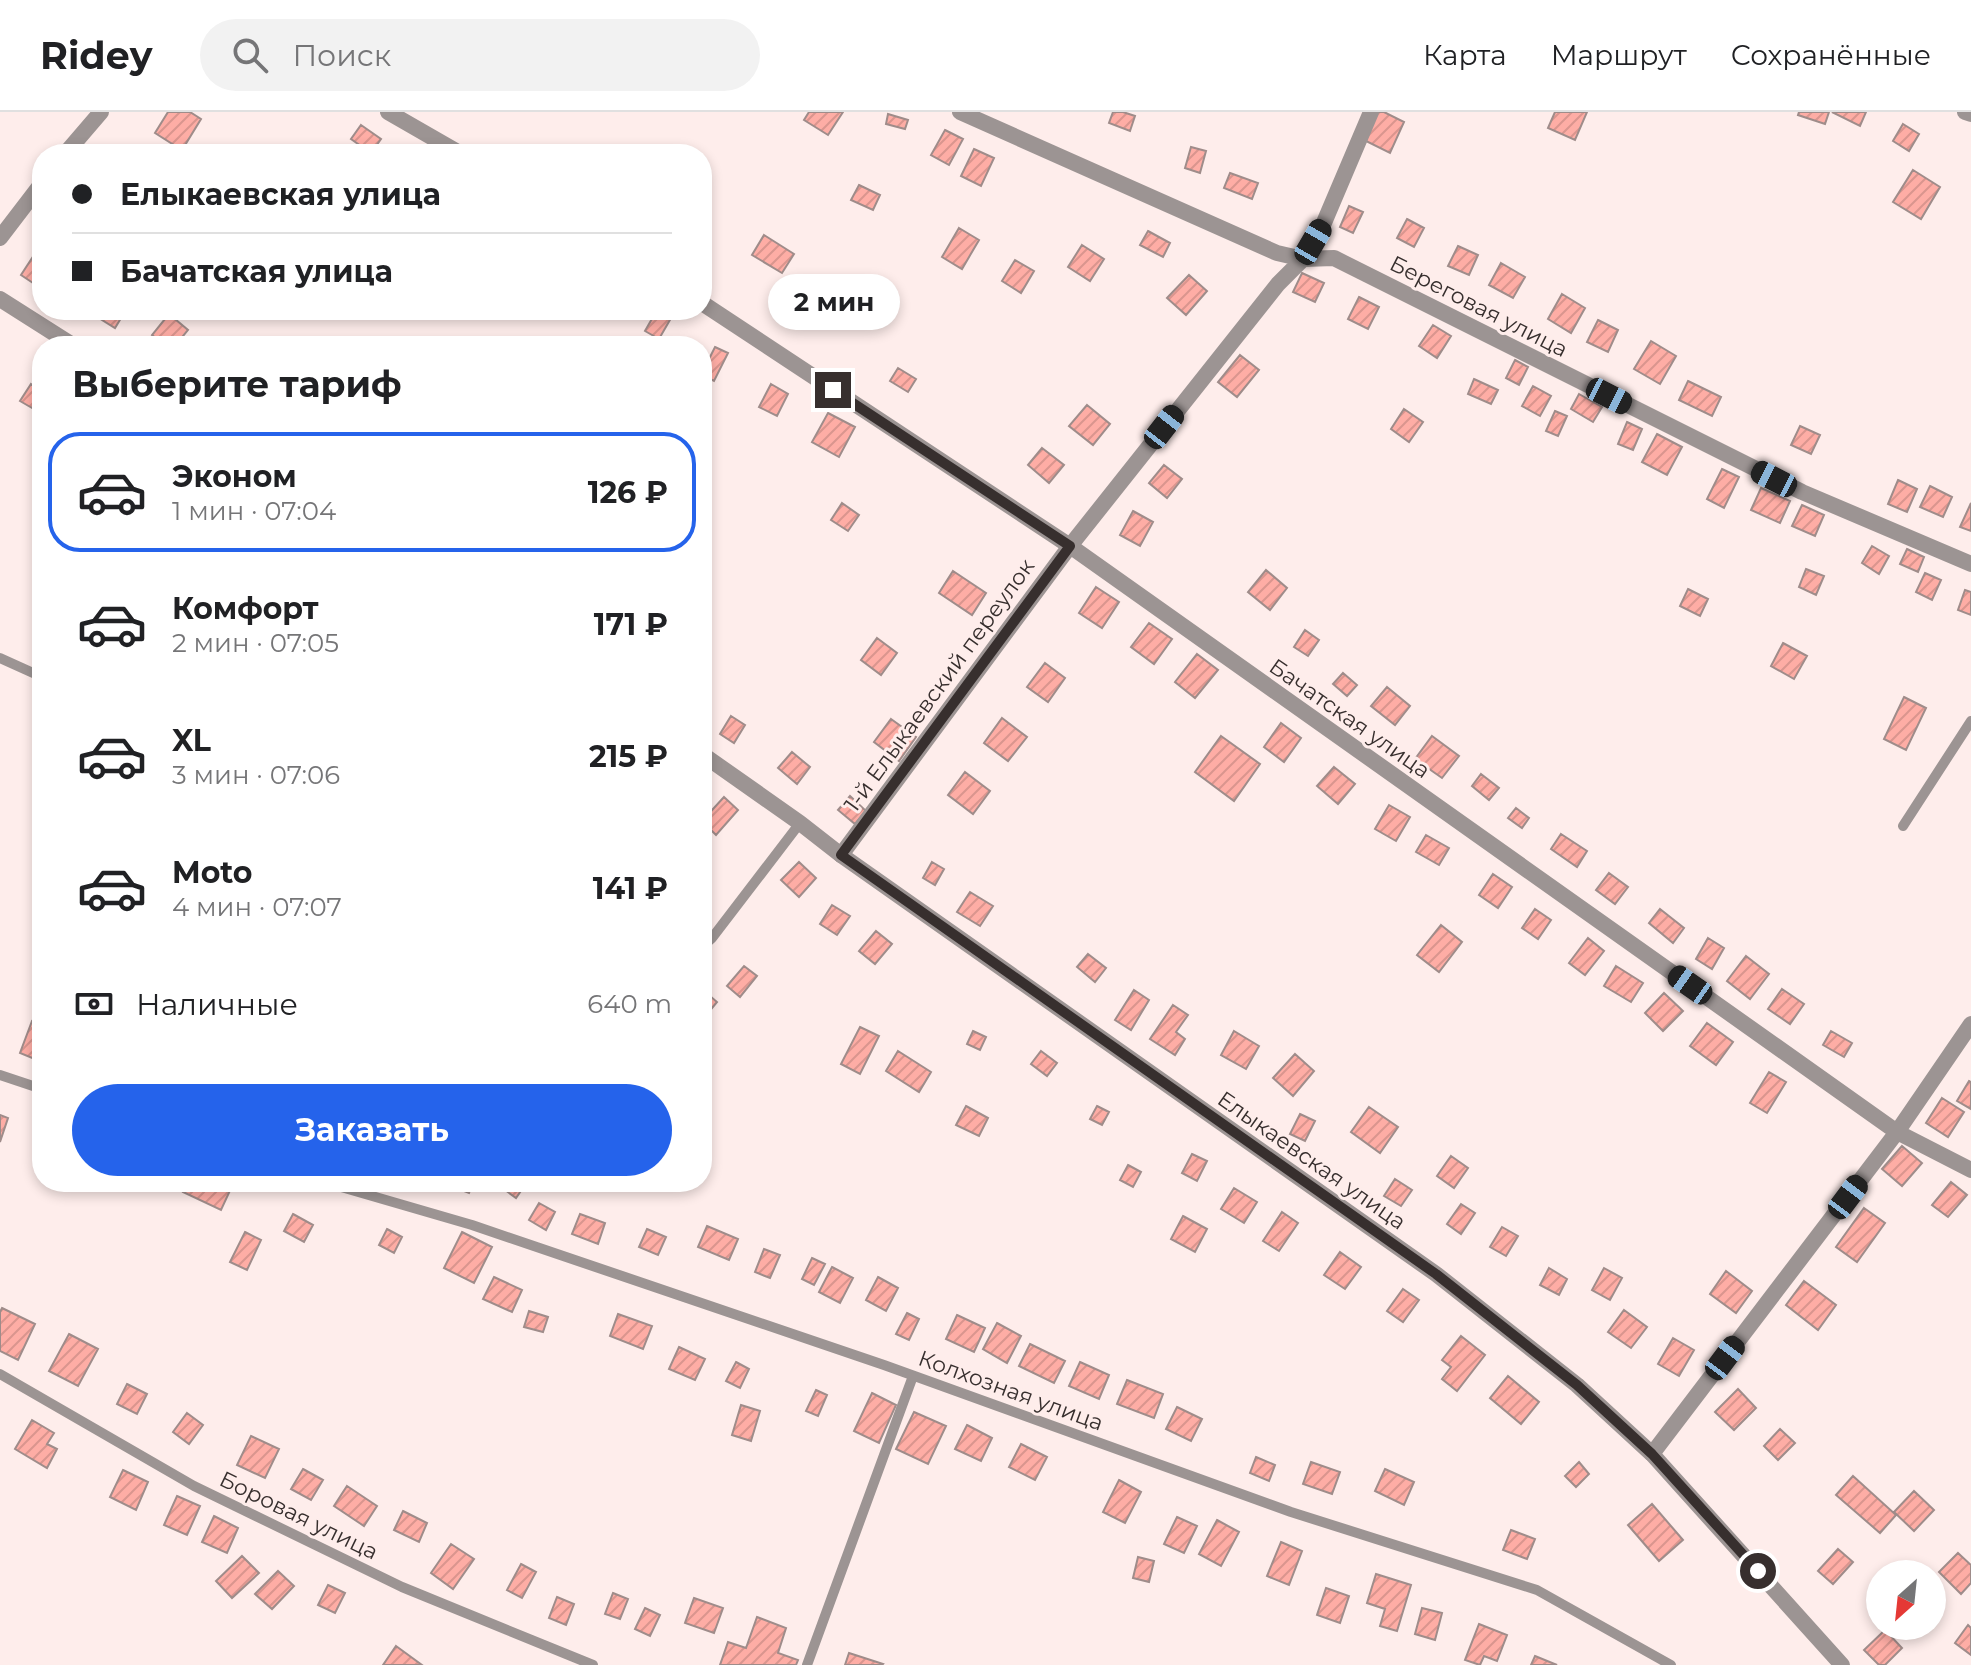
<!DOCTYPE html>
<html lang="ru">
<head>
<meta charset="utf-8">
<style>
  body { margin:0; font-family:Montserrat,sans-serif; background:#f2f2f2; color:#202124; height:100vh; display:flex; flex-direction:column; font-size:30px; white-space:nowrap }
  * { box-sizing:border-box; margin:0 }
  p { font-size:26px; color:#757577 }
  .icon { flex:none; width:44px; height:44px; fill:none; stroke:currentColor; stroke-width:2; stroke-linecap:round; stroke-linejoin:round }
  .map { position:relative; flex:1; overflow:hidden }
  .details { position:absolute; left:32px; top:224px; width:680px; height:856px; display:flex; flex-direction:column; background:#fff; border-radius:32px; box-shadow:0 4px 12px #0003 }
  .details>* { flex:none }
  .hud { position:absolute; left:32px; top:32px; width:680px; height:176px; border-radius:32px; box-shadow:0 4px 12px #0003; display:grid; align-content:center; height:176px; padding:0 40px; background:#fff }
  .needle { width:52px; rotate:207deg }
  .controls { position:absolute; left:1866px; top:1448px; display:grid; gap:16px }
  .controls a { display:grid; place-items:center; width:80px; height:80px; border-radius:50%; background:#fff; box-shadow:0 4px 12px #0003; font-size:40px }
  .end { position:absolute; width:36px; height:36px; margin:-18px; border:10px solid #372f2e; background:#fff; box-shadow:0 0 0 4px #fff }
  .from { border-radius:50% }
  .bubble { position:absolute; height:56px; border-radius:28px; background:#fff; box-shadow:0 4px 12px #0003; font-size:26px; font-weight:700; line-height:56px; text-align:center }
  .car { position:absolute; width:24px; height:48px; margin:-24px -12px; border-radius:10px; box-shadow:0 0 6px 2px #0007; background:linear-gradient(#222 24%,#8ab4d8 0 40%,#222 0 76%,#8ab4d8 0 86%,#222 0) }
  .hud b { display:flex; align-items:center; gap:28px; height:76px; font-size:30px }
  .hud b+b { border-top:2px solid #e0e0e0 }
  .hud i { width:20px; height:20px; background:#202124 }
  ul { padding:0; list-style:none }
  li { display:flex; align-items:center; gap:24px; height:120px; margin:0 16px 12px; padding:0 24px; border:4px solid transparent; border-radius:32px }
  li div { flex:1 }
  li b { display:block; font-size:30px }
  li em { font-style:normal; font-weight:700 }
  li.current { border-color:#2563eb }
  li>.icon { width:72px; height:72px; stroke-width:1.5 }
  h2 { padding:0 40px; font-size:36px; line-height:96px }
  .pay { display:flex; align-items:center; gap:20px; height:88px; padding:0 40px; font-size:30px }
  .pay p { margin-inline-start:auto }
  .primary-button { display:flex; gap:16px; margin-top:auto; padding:16px 40px }
  .primary-button a { flex:1; height:92px; border-radius:48px; background:#2563eb; color:#fff; font-size:32px; font-weight:700; line-height:92px; text-align:center }
  header { display:flex; align-items:center; gap:48px; box-sizing:border-box; height:112px; padding:0 40px; background:#fff; border-bottom:2px solid #e0e0e0 }
  header strong { font-size:38px }
  nav { display:flex; gap:44px; margin-inline-start:auto; font-size:28px }
  .search { width:560px; height:72px; background:#f2f2f2; display:flex; align-items:center; gap:20px; box-sizing:border-box; padding:0 28px; border-radius:44px; color:#757577; font-size:30px }
  .map>svg:first-child { display:block }
</style>
</head>
<body>
<header>
<strong>Ridey</strong>
<div class="search"><svg class="icon" aria-label="search" viewBox="0 0 24 24"><circle cx="10" cy="10" r="6"/><path d="M15 15l6 6"/></svg>Поиск</div>
<nav><a>Карта</a><a>Маршрут</a><a>Сохранённые</a></nav>
</header>
<div class="map">
<svg width="1971" height="1553" viewBox="0 0 1971 1553">
  <defs>
    <pattern id="building-hatch" width="6" height="6" patternUnits="userSpaceOnUse" patternTransform="scale(2)"><rect width="6" height="6" fill="#feada5"/><path d="M-1 1l2-2M0 6l6-6M5 7l2-2" fill="none" stroke="#da958e"/></pattern>
  </defs>
  <rect width="100%" height="100%" fill="#feedeb"/>
  <path fill="url(#building-hatch)" stroke="#9f8c8a" stroke-width="2" d="M168,0H190L201,7L182,38L155,21Z
    M809,0H843L828,23L804,8Z
    M1113,0H1123L1135,4L1130,19L1109,11Z
    M1375,0H1384L1404,10L1390,41L1362,27Z
    M1555,0H1587L1575,28L1548,16Z
    M1799,0H1829L1825,12L1798,3Z
    M1832,0H1866L1860,14Z
    M888,2L908,8L905,17L886,12Z
    M1903,12L1919,22L1909,39L1893,29Z
    M361,13L381,27L371,41L351,27Z
    M945,18L963,27L949,53L931,43Z
    M1191,35L1206,39L1200,61L1185,56Z
    M974,37L994,46L981,74L961,64Z
    M1913,58L1940,75L1921,107L1893,90Z
    M1230,61L1258,71L1252,87L1224,76Z
    M859,73L880,83L873,98L851,88Z
    M1349,94L1363,100L1353,121L1340,115Z
    M1407,107L1424,116L1414,135L1397,126Z
    M959,116L979,128L962,157L942,145Z
    M1148,119L1170,131L1163,145L1140,133Z
    M764,123L794,142L782,161L752,143Z
    M1082,133L1104,147L1090,169L1068,155Z
    M1458,134L1478,143L1469,163L1448,154Z
    M34,143L42,149V177L21,163Z
    M1015,148L1034,159L1021,181L1002,169Z
    M1501,151L1525,165L1513,186L1489,173Z
    M1302,161L1324,171L1315,190L1293,180Z
    M1189,163L1207,179L1186,203L1167,186Z
    M1562,182L1585,196L1571,221L1548,207Z
    M1359,185L1379,195L1368,217L1348,207Z
    M836,189L852,197L844,214L828,205Z
    M97,198H119L124,201L115,216L94,203Z
    M657,198L671,206L659,227L645,219Z
    M169,202L188,218L175,234H166L152,223Z
    M1598,208L1618,218L1608,240L1587,230Z
    M1433,213L1451,224L1437,246L1419,234Z
    M1651,229L1676,244L1660,272L1634,257Z
    M715,235L728,241L714,269L702,263V261Z
    M1240,243L1259,258L1237,285L1218,270Z
    M1515,248L1528,255L1519,273L1506,266Z
    M898,256L916,267L908,280L890,269Z
    M1474,267L1498,278L1491,292L1468,282Z
    M1688,269L1721,285L1712,304L1679,288Z
    M31,272L42,279L32,296L20,289Z
    M771,272L788,282L777,304L759,295Z
    M1533,274L1551,284L1540,304L1522,294Z
    M1579,282L1602,295L1593,310L1571,297Z
    M1087,293L1110,312L1093,333L1069,314Z
    M1404,297L1423,310L1409,330L1391,317Z
    M1555,299L1567,304L1558,324L1546,319Z
    M828,301L855,315L839,345L812,330Z
    M1627,310L1642,317L1633,338L1618,332Z
    M1800,314L1820,323L1811,342L1791,333Z
    M1657,322L1682,335L1667,363L1642,350Z
    M1042,336L1064,353L1049,371L1028,353Z
    M1164,353L1182,367L1167,386L1149,371Z
    M1722,357L1739,365L1724,396L1707,387Z
    M1898,368L1917,377L1907,400L1888,392Z
    M1930,374L1952,385L1943,405L1920,395Z
    M1761,376L1790,389L1780,411L1751,398Z
    M842,391L859,403L848,419L831,408Z
    M1971,391V419L1960,415Z
    M1802,393L1824,403L1815,424L1792,414Z
    M1133,399L1153,410L1140,434L1120,423Z
    M1872,434L1889,444L1879,462L1862,451Z
    M1907,437L1924,445L1918,460L1900,452Z
    M1806,457L1824,464L1816,483L1799,475Z
    M1266,458L1287,476L1270,498L1248,480Z
    M953,459L986,481L972,503L939,481Z
    M1925,461L1941,468L1932,488L1916,480Z
    M1096,475L1119,490L1102,516L1079,501Z
    M1688,477L1708,487L1700,504L1680,494Z
    M1965,478L1971,480V503L1958,498Z
    M1149,511L1172,527L1154,552L1131,535Z
    M1305,518L1319,528L1308,544L1294,535Z
    M877,526L897,541L881,563L861,548Z
    M1783,531L1807,544L1794,567L1771,554Z
    M1197,542L1218,558L1195,586L1175,570Z
    M1045,551L1065,566L1048,590L1027,575Z
    M1343,561L1357,573L1347,584L1333,572Z
    M1387,575L1410,594L1395,613L1371,594Z
    M1904,585L1926,596L1906,638L1884,627Z
    M731,604L745,613L734,631L720,622Z
    M1002,606L1027,625L1008,649L984,631Z
    M891,607L916,625L899,649L874,630Z
    M1281,611L1301,626L1284,650L1264,635Z
    M1221,624L1260,652L1234,689L1195,660Z
    M1432,624L1459,644L1442,666L1415,647Z
    M792,640L810,655L797,672L778,656Z
    M1334,655L1355,672L1338,692L1317,674Z
    M965,660L990,679L973,702L948,683Z
    M1481,662L1499,676L1489,688L1472,674Z
    M850,684L866,699L855,712L838,698Z
    M724,685L738,698L716,723L702,709Z
    M1389,693L1410,705L1396,729L1375,717Z
    M1516,696L1529,706L1522,716L1508,706Z
    M1561,722L1587,739L1577,755L1551,737Z
    M1426,723L1449,736L1439,753L1416,740Z
    M799,750L816,766L799,785L781,768Z
    M932,750L944,757L935,773L923,766Z
    M1609,761L1628,775L1615,792L1596,778Z
    M1493,762L1512,775L1498,796L1479,783Z
    M970,780L993,794L980,814L957,800Z
    M832,793L850,804L837,823L820,812Z
    M1535,797L1551,808L1538,827L1522,816Z
    M1660,797L1684,816L1673,831L1649,811Z
    M1441,813L1462,830L1439,860L1417,843Z
    M876,819L892,832L875,852L859,839Z
    M1588,826L1604,839L1585,863L1569,851Z
    M1708,826L1724,836L1712,857L1696,847Z
    M1088,842L1106,856L1095,870L1077,855Z
    M1746,844L1769,862L1750,887L1727,869Z
    M744,854L757,864L740,885L727,874Z
    M1616,854L1643,871L1631,890L1604,874Z
    M702,877L717,890L703,907L702,906Z
    M1782,877L1804,892L1790,912L1768,897Z
    M1134,878L1149,888L1131,918L1115,908Z
    M1664,881L1683,899L1663,919L1645,901Z
    M1173,893L1188,903L1176,920L1185,927L1175,943L1150,927Z
    M32,909L42,913V950L20,941Z
    M1707,911L1733,930L1716,953L1690,934Z
    M860,915L879,924L860,962L841,952Z
    M973,919L986,925L980,938L967,932Z
    M1234,919L1259,934L1246,957L1221,943Z
    M1831,919L1852,931L1844,945L1823,933Z
    M898,939L931,960L919,980L886,959Z
    M1041,939L1057,951L1047,964L1031,952Z
    M1295,942L1314,959L1293,984L1273,966Z
    M1769,960L1786,970L1767,1001L1750,991Z
    M1969,969L1971,970V997L1957,989Z
    M1942,986L1964,1000L1948,1025L1926,1011Z
    M966,994L988,1006L979,1024L956,1013Z
    M1097,994L1109,1000L1102,1013L1090,1007Z
    M1369,995L1398,1015L1380,1041L1351,1020Z
    M1300,1002L1315,1009L1305,1029L1290,1022Z
    M0,1003L8,1006L0,1030Z
    M1902,1034L1922,1051L1902,1074L1882,1057Z
    M1192,1042L1207,1049L1197,1069L1182,1061Z
    M1451,1044L1468,1056L1454,1076L1437,1064Z
    M1128,1053L1141,1060L1133,1075L1120,1068Z
    M1395,1067L1412,1078L1401,1094L1384,1084Z
    M188,1070H228L233,1072L221,1098L183,1080Z
    M458,1070H473L469,1081L456,1076Z
    M494,1070H527L516,1086Z
    M1951,1070L1967,1083L1948,1105L1932,1093Z
    M1234,1076L1257,1090L1244,1111L1221,1097Z
    M539,1091L555,1100L546,1118L529,1108Z
    M1461,1092L1475,1101L1461,1122L1447,1112Z
    M1864,1096L1885,1111L1857,1150L1836,1135Z
    M1282,1100L1298,1111L1279,1139L1263,1129Z
    M293,1102L313,1113L304,1130L284,1119Z
    M580,1102L605,1111L598,1132L572,1122Z
    M1183,1104L1207,1117L1195,1140L1171,1127Z
    M707,1114L738,1127L729,1148L698,1135Z
    M1502,1115L1518,1124L1506,1144L1490,1135Z
    M387,1117L402,1125L394,1141L379,1133Z
    M647,1117L666,1125L658,1143L639,1135Z
    M245,1120L261,1128L247,1158L230,1150Z
    M462,1120L492,1135L474,1171L444,1156Z
    M764,1137L780,1143L770,1166L755,1160Z
    M1340,1140L1361,1155L1345,1177L1324,1163Z
    M812,1146L825,1152L814,1173L802,1167Z
    M832,1155L853,1166L840,1191L819,1180Z
    M1549,1156L1567,1167L1559,1183L1540,1173Z
    M1604,1156L1622,1166L1610,1188L1592,1178Z
    M1726,1159L1752,1179L1736,1201L1710,1182Z
    M494,1165L522,1178L512,1200L483,1187Z
    M878,1165L898,1176L886,1199L866,1188Z
    M1804,1169L1836,1193L1818,1218L1786,1193Z
    M1403,1177L1419,1188L1403,1210L1387,1199Z
    M2,1196L35,1212L18,1248L0,1239V1200Z
    M1624,1198L1647,1215L1631,1236L1608,1220Z
    M529,1199L548,1205L543,1220L524,1215Z
    M907,1201L919,1207L909,1228L896,1222Z
    M618,1202L652,1214L643,1237L610,1224Z
    M957,1203L985,1216L974,1240L946,1227Z
    M997,1211L1021,1224L1007,1251L983,1237Z
    M69,1222L98,1237L78,1274L49,1259Z
    M1461,1224L1485,1243L1457,1279L1442,1267L1451,1255L1442,1248Z
    M1673,1226L1694,1238L1679,1264L1658,1252Z
    M1030,1232L1065,1249L1054,1271L1019,1254Z
    M679,1235L705,1247L695,1268L669,1257Z
    M736,1250L749,1257L740,1276L726,1269Z
    M1080,1250L1109,1263L1099,1287L1069,1274Z
    M1508,1264L1539,1290L1521,1312L1490,1286Z
    M1127,1268L1163,1282L1154,1306L1117,1292Z
    M127,1272L147,1282L137,1302L117,1292Z
    M1738,1277L1756,1296L1734,1318L1715,1300Z
    M816,1278L827,1283L818,1304L806,1299Z
    M872,1281L896,1293L879,1331L854,1319Z
    M741,1293L760,1299L751,1329L732,1323Z
    M1177,1295L1202,1307L1191,1329L1166,1317Z
    M914,1300L946,1314L928,1352L896,1337Z
    M187,1301L203,1313L189,1332L173,1320Z
    M32,1308L54,1321L47,1332L57,1337L47,1356L15,1337Z
    M967,1313L992,1326L981,1349L955,1337Z
    M1780,1317L1795,1331L1778,1348L1764,1334Z
    M251,1324L279,1337L265,1366L237,1353Z
    M1021,1332L1047,1345L1035,1368L1009,1355Z
    M1256,1345L1275,1353L1269,1369L1250,1361Z
    M1311,1350L1340,1360L1332,1382L1303,1372Z
    M1579,1350L1589,1362L1576,1375L1565,1364Z
    M303,1357L323,1368L311,1388L291,1377Z
    M1385,1357L1414,1370L1404,1393L1375,1379Z
    M123,1358L148,1370L136,1398L110,1385Z
    M1853,1364L1896,1403L1880,1421L1836,1383Z
    M1119,1368L1141,1380L1125,1411L1103,1400Z
    M347,1374L377,1394L364,1414L334,1394Z
    M1914,1379L1934,1398L1914,1419L1894,1400Z
    M177,1384L200,1394L187,1423L164,1413Z
    M1652,1392L1683,1428L1659,1449L1628,1413Z
    M403,1399L427,1411L419,1430L394,1418Z
    M214,1404L238,1416L227,1441L202,1430Z
    M1177,1405L1197,1414L1184,1441L1164,1432Z
    M1217,1408L1239,1420L1221,1454L1199,1442Z
    M1511,1418L1535,1427L1527,1447L1503,1438Z
    M1281,1430L1302,1439L1289,1473L1267,1464Z
    M451,1432L474,1447L453,1477L431,1461Z
    M1838,1437L1853,1450L1833,1472L1818,1459Z
    M1958,1441L1971,1453V1471L1961,1482L1939,1460Z
    M242,1444L259,1461L232,1486L216,1469Z
    M1138,1445L1154,1449L1149,1470L1133,1466Z
    M521,1452L536,1460L522,1486L507,1478Z
    M278,1459L294,1474L272,1497L255,1482Z
    M1376,1462L1411,1473L1397,1519L1380,1514L1385,1497L1367,1491Z
    M328,1473L345,1481L335,1501L318,1493Z
    M1326,1476L1349,1484L1340,1511L1317,1503Z
    M613,1481L628,1487L620,1507L605,1502Z
    M557,1485L574,1492L566,1513L549,1506Z
    M694,1486L723,1496L714,1521L685,1511Z
    M645,1496L660,1503L650,1524L635,1517Z
    M1422,1496L1442,1501L1435,1528L1415,1522Z
    M757,1505L786,1516L778,1541L798,1548L796,1553H720L728,1530L746,1536Z
    M1479,1512L1507,1523L1497,1549L1484,1544L1480,1553L1465,1548Z
    M1968,1513L1971,1516V1543L1955,1531Z
    M1885,1518L1902,1536L1885,1553H1879L1864,1538Z
    M396,1534L422,1553H383Z
    M849,1541L883,1552L882,1553H845Z
    M1535,1544L1557,1553H1531Z"/>
  <g fill="none" stroke-linecap="round" stroke-linejoin="round">
    <path stroke="#9c9493" stroke-width="10" d="M0,546L42,565
      M1903,714L1971,609
      M702,835L712,826L800,711
      M0,963L42,977
      M324,1070L472,1113L884,1253L1291,1400L1537,1478L1671,1553
      M0,1262L194,1374L402,1475L593,1553
      M807,1553L913,1264"/>
    <path stroke="#9c9493" stroke-width="16" d="M388,0L461,42
      M960,0L1277,141L1303,147L1334,146L1802,380L1971,452
      M1965,0L1971,2
      M65,42L101,0
      M0,126L42,71
      M702,191L1070,434L1897,1020L1971,1058
      M841,743L1070,434L1278,172L1303,147L1323,113L1371,0
      M1652,1342L1897,1020L1971,912"/>
    <path stroke="#9c9493" stroke-width="16" d="M0,187L74,234
      M702,642L800,711L841,743L1436,1162L1577,1273L1652,1342L1842,1553"/>
  </g>
  <g fill="none" stroke-linecap="round" stroke-linejoin="round">
    <path stroke="#372f2e" stroke-width="10" d="M833,278L1070,434L841,743L1436,1162L1577,1273L1615,1308L1652,1342L1758,1459"/>
  </g>
  <g text-anchor="middle" stroke-width="6" stroke-linejoin="round" paint-order="stroke">
    <g font-size="22" fill="#372f2e" stroke="#feedeb">
      <text transform="translate(1479 194) rotate(27)" y="8">Береговая улица</text>
      <text transform="translate(939 573) rotate(-54)" y="8">1-й Елыкаевский переулок</text>
      <text transform="translate(1350 606) rotate(35)" y="8">Бачатская улица</text>
      <text transform="translate(1312 1048) rotate(35)" y="8">Елыкаевская улица</text>
      <text transform="translate(1011 1278) rotate(20)" y="8">Колхозная улица</text>
      <text transform="translate(299 1403) rotate(26)" y="8">Боровая улица</text>
    </g>
  </g>
</svg>
<div class="controls">
<a><svg class="needle" viewBox="-14 -14 28 28"><path d="M0-13l5 13h-10z" fill="#e53935"/><path d="M0 13l5-13h-10z" fill="#757577"/></svg></a>
</div>
<i class="end from" style="left:1758px;top:1459px"></i>
<i class="end" style="left:833px;top:278px"></i>
<div class="bubble" style="left:768px;top:162px;width:132px">2 мин</div>
<i class="car" style="left:1313px;top:130px;rotate:30deg"></i>
<i class="car" style="left:1609px;top:284px;rotate:117deg"></i>
<i class="car" style="left:1164px;top:315px;rotate:38deg"></i>
<i class="car" style="left:1774px;top:367px;rotate:297deg"></i>
<i class="car" style="left:1690px;top:873px;rotate:305deg"></i>
<i class="car" style="left:1848px;top:1085px;rotate:37deg"></i>
<i class="car" style="left:1725px;top:1246px;rotate:37deg"></i>
<div class="hud">
<b><i class="from"></i>Елыкаевская улица</b>
<b><i></i>Бачатская улица</b>
</div>
<section class="details">
<h2>Выберите тариф</h2>
<ul>
<li class="current"><svg class="icon" aria-label="car" viewBox="0 0 24 24"><path d="M5 17H2v-5l4-1 3-4h7l3 4 3 1v5h-3M9 17h6M6 11h13"/><circle cx="7" cy="17" r="2"/><circle cx="17" cy="17" r="2"/></svg><div><b>Эконом</b><p>1 мин · 07:04</p></div><em>126 ₽</em></li>
<li><svg class="icon" aria-label="car" viewBox="0 0 24 24"><path d="M5 17H2v-5l4-1 3-4h7l3 4 3 1v5h-3M9 17h6M6 11h13"/><circle cx="7" cy="17" r="2"/><circle cx="17" cy="17" r="2"/></svg><div><b>Комфорт</b><p>2 мин · 07:05</p></div><em>171 ₽</em></li>
<li><svg class="icon" aria-label="car" viewBox="0 0 24 24"><path d="M5 17H2v-5l4-1 3-4h7l3 4 3 1v5h-3M9 17h6M6 11h13"/><circle cx="7" cy="17" r="2"/><circle cx="17" cy="17" r="2"/></svg><div><b>XL</b><p>3 мин · 07:06</p></div><em>215 ₽</em></li>
<li><svg class="icon" aria-label="car" viewBox="0 0 24 24"><path d="M5 17H2v-5l4-1 3-4h7l3 4 3 1v5h-3M9 17h6M6 11h13"/><circle cx="7" cy="17" r="2"/><circle cx="17" cy="17" r="2"/></svg><div><b>Moto</b><p>4 мин · 07:07</p></div><em>141 ₽</em></li>
</ul>
<div class="pay"><svg class="icon" aria-label="cash" viewBox="0 0 24 24"><path d="M3 7h18v10H3z"/><circle cx="12" cy="12" r="2"/></svg>Наличные<p>640 m</p></div>
<div class="primary-button"><a>Заказать</a></div>
</section>
</div>
</body>
</html>
